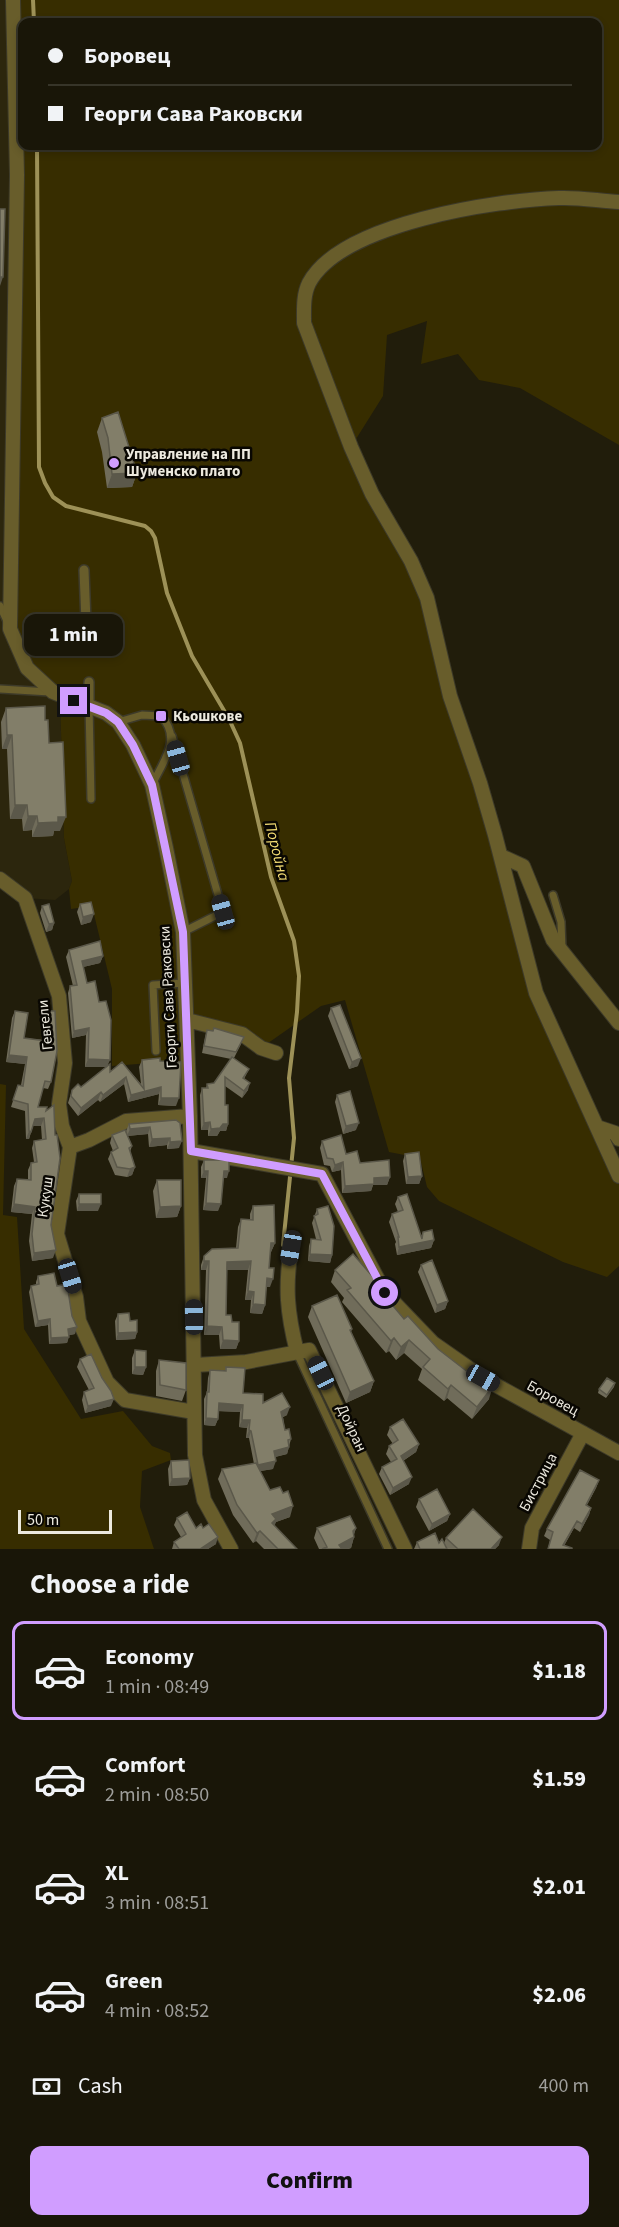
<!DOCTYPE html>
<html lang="en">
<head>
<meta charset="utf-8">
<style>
  body { margin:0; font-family:"Source Sans 3",sans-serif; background:#262316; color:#f1f3f6; height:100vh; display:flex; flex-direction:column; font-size:22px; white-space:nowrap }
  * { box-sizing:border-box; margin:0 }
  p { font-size:20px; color:#9f9f9c }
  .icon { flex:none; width:33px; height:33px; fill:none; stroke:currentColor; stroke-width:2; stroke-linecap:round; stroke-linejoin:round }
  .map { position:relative; height:1549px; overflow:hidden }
  .sheet { display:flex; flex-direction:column; background:#191608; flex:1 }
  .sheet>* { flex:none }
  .guide { position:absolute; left:18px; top:18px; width:584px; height:132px; border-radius:12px; box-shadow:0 3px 9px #0003,0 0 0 2px #373529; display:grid; align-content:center; height:132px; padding:0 30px; background:#191608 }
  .scale { position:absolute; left:18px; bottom:15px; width:94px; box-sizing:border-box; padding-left:6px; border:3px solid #ece9de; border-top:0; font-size:16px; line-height:21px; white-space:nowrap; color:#ece9de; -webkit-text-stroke:4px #090702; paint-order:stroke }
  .end { position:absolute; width:27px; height:27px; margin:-14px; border:8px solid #d09dff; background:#111; box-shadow:0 0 0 3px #111 }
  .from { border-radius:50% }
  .bubble { position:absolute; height:42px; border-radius:12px; background:#191608; box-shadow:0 3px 9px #0003,0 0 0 2px #373529; font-size:20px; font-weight:800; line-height:42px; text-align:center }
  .car { position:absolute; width:18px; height:36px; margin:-18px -9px; border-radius:8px; box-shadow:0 0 4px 2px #0007; background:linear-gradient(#222 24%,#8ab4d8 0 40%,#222 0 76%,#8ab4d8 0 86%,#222 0) }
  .guide b { display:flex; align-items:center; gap:21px; height:57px; font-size:22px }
  .guide b+b { border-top:2px solid #373529 }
  .guide i { width:15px; height:15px; background:#f1f3f6 }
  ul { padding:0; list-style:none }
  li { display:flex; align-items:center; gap:18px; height:99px; margin:0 12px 9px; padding:0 18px; border:3px solid transparent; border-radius:12px }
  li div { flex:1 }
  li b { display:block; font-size:22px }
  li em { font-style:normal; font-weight:800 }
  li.active { border-color:#d09dff }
  li>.icon { width:54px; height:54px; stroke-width:1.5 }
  h2 { padding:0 30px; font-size:27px; line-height:72px }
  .pay { display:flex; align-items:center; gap:15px; height:66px; padding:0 30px; font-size:22px }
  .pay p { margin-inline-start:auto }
  .cta { display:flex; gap:12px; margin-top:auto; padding:12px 30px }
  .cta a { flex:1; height:69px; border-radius:12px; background:#d09dff; color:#111; font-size:24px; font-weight:800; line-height:69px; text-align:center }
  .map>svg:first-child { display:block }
</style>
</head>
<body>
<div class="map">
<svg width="619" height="1549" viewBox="0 0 619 1549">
  <rect width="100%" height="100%" fill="#211d0b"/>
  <path fill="#2c260d" d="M0,0H13L60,696L64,838L72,881L69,889L55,900L25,898L0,879Z"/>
  <path fill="#372d00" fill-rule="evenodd" d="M14,0H619V445L520,388L479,380L458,354L421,364L427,321L387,335L383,396L351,447L411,561L536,993L619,1176V1266L607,1277L563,1262L439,1201L427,1187L420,1158L389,1152L345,1000L321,1006L261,1048L187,1020L189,1060L112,1066V989L92,906L71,909L69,889L72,881L64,838L60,696L27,668L10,629ZM22,22H597V146H22Z
    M0,1084L6,1085L3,1215L17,1217L24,1329L81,1419L123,1411L152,1446L170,1453L171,1460L142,1471L140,1507L154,1549H0Z"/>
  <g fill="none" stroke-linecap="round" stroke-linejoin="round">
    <path stroke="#9d9157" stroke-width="4" d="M33,0L34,22
      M37,146L39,467L45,483L53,497L66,506L145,526L151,531L155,538L167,593L192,656L229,719L240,743L271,877L294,941L299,976L297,1012L289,1078L294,1138L283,1245"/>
    <g stroke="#3d3a29" stroke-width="10">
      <path id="service" d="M0,606L7,621
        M0,689L50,692
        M89,705L91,799
        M118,722L142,715L161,716C182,738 164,760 153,783
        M172,736L223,912L183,932
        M553,895L561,922L562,949
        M156,1051L153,985L185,983
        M297,1353L388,1549"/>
    </g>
    <g stroke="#3d3a29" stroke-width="12">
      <path id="pedestrian" d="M84,570L86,622
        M89,682V705"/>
    </g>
    <g stroke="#3d3a29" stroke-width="16">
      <path id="minor" d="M13,0L17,175L10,629L27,668L53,692L106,713L118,722L133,745L152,785L166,848L183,932L190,1116L195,1455L204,1500L231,1549
        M619,202C599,201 579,197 559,198C497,200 341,223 309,283C303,295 304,310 304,323L351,447L372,494L411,561L427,598L450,696L480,783L495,835L536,993L619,1176
        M501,856L523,866L553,940L619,1023
        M0,879L25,898L59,996L65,1063L59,1104L62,1126L70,1147
        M187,1020L242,1034L261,1048L276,1053
        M597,1127L615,1133L619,1139
        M70,1147L57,1234L76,1297L79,1321L107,1382L125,1400L194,1412
        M70,1147L89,1140L126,1121L190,1116
        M191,1151L322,1174L385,1293L433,1343L483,1378L619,1453
        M291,1248C285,1288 287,1312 297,1352
        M195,1365L246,1362L309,1350L405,1549
        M529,1549L532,1528L583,1433"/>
    </g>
    <use href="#service" stroke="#685d2b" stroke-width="7"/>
    <use href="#pedestrian" stroke="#685d2b" stroke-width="9"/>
    <use href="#minor" stroke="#685d2b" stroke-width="14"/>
  </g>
  <path fill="#706c5a" d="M102,418L137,473L132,487L107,488L102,452L97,432Z
    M6,708L45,720L60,831H54L53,836L32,837V830L23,831L22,819H10L7,749H2L1,722Z
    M80,904L91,922L81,925L77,912Z
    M42,906L54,923L52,930L46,932L40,913Z
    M69,950L103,956L100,963L83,967L110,1072L122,1062L141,1084L139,1067L142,1060L160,1061L176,1106L158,1105L159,1094L128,1102L124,1084L100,1102L98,1100L78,1116L68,1103L72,1090L81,1087L106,1067H85L86,1035L72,1038L68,993L70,986H73L66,957Z
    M331,1008L358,1066L349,1069L328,1016Z
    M15,1011L24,1038L44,1040V1018L46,1011L51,1082L48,1089L43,1088L38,1107L46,1111L51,1225L53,1258L32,1261L29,1241L32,1214L11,1212L14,1186L17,1179L28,1180V1170L31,1163L34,1162L32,1148L34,1141L42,1140L41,1126H33L29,1139H26L25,1111L11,1107L18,1085H21L25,1064L6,1062L12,1018Z
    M214,1028L241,1044L234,1058L249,1069L244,1079L248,1090L242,1098L225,1086V1105L228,1124L226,1131H220L217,1136H208V1130H201L200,1095L202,1088H206L207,1084L214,1083L231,1059L202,1053L205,1038L207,1030L213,1031Z
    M337,1095L356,1130L343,1134L335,1102Z
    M176,1120L179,1148L167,1149V1145L149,1147L148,1134L127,1136L132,1146L130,1152L135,1167L132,1175L127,1177L115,1175L108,1159L111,1152L113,1151L110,1143L112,1135L127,1134L126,1131L129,1124Z
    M322,1141L360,1163L390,1177L387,1185H373L371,1191L342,1193L341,1170L332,1172L330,1166L324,1165L320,1148Z
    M405,1154L422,1176L419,1184H406L403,1161Z
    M204,1160L227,1178H223L218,1211L203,1210L206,1178H201V1167Z
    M157,1180L181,1206L177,1217L156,1218L153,1191Z
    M79,1194L98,1211H77L76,1201Z
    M398,1197L422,1236L423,1232L434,1240L431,1248L397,1255L395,1244L396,1242L389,1222L392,1214L398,1212L395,1204Z
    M253,1206L275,1243L271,1252H270L269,1268L270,1287H266L265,1305L262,1314L250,1313L251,1300H245L248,1270H227L226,1315L232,1322L239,1341L236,1349H220L219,1335H204L206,1270H201V1265L204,1256L236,1248L238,1227L241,1219L250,1220V1214Z
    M317,1209L332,1255L330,1263L308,1261L309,1246L311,1239H316L312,1223Z
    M421,1265L448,1301L445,1309L435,1313L418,1272Z
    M335,1270L386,1292L384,1296L404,1319L438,1349L489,1399L472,1419L447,1398L444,1401L418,1380L422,1369L404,1353L396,1360L389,1351L386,1353L342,1302L344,1298L331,1282Z
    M38,1276L57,1286L75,1334L69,1335L67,1343L49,1344L48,1325L35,1327L29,1292L31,1286L36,1285V1282Z
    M312,1306L352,1329L351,1332L374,1381L370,1392L346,1403L308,1317Z
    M118,1314L130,1321L137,1332L135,1339L116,1340L115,1321Z
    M135,1350L146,1367L143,1375L132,1374V1358Z
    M80,1359L111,1406L85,1413L82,1400L84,1392L89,1390L77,1367Z
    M159,1360L186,1390L182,1401L156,1396V1371Z
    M226,1367L243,1393L287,1415L283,1417L285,1430L291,1439L287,1454L275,1457L273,1469L260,1471L270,1490L290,1517L276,1522L274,1525L297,1549H264L256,1541L253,1543L233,1515L218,1479L222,1469L254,1464L249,1438H246L247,1428L239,1427L240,1412L218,1411V1419L215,1426L204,1425V1399L207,1392L208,1378L210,1370L225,1371Z
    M615,1383L614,1387L606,1398L598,1393L599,1389Z
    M390,1427L419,1444L416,1452L403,1461L409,1484L390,1495L379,1474L382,1467L391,1462L386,1454L389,1446L393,1444L387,1435Z
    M171,1461L190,1478L187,1485L169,1486L168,1469Z
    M599,1480L596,1488L587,1505L591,1508L589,1515L580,1532L574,1528L564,1546L572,1549H548L550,1540L544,1536L547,1529Z
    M419,1499L450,1514L447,1521L429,1531L416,1507Z
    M177,1518L196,1528H203L216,1544L208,1549H172L174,1542L181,1537L174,1525Z
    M317,1528H356L354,1534V1537L351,1548L348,1549H319L314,1538Z
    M446,1538L499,1545L495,1549H414L417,1542L444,1543Z"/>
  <path fill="#5b584a" d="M0,277H3L0,286Z
    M137,473L132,487L107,488L112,474Z
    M7,735H12L7,749H2Z
    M15,805H27L22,819H10Z
    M28,816H37L32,830L23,831Z
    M58,817H66L60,831H54L53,836L32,837L38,823Z
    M94,914L91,922L81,925L83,917Z
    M54,923L52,930L46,932L49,924Z
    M103,956L100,963L79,968L82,961Z
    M89,1028L86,1035L72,1038L74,1031Z
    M9,1055L27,1057L25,1064L6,1062Z
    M361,1058L358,1066L349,1069L352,1062Z
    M88,1059L110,1060L107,1067H85Z
    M126,1077L124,1084L100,1102L103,1095Z
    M250,1083L248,1090L242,1098L244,1091Z
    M161,1087L159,1094L128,1102L131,1095Z
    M101,1092L98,1100L78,1116L81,1108Z
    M161,1098H179L176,1106L158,1105Z
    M44,1118L41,1126H32L35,1119Z
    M210,1122L208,1130H201L204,1123Z
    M359,1123L356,1130L343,1134L346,1126Z
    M223,1124H228L226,1131H220L217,1136H208L211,1129Z
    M150,1127L148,1134L127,1136L130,1129Z
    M29,1131L31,1132L29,1139H26Z
    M170,1138L167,1145L149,1147L152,1139Z
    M182,1141L179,1148L167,1149L170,1142Z
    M343,1162L341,1170L332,1172L335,1165Z
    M135,1167L132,1175L127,1177L130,1169Z
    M204,1171H208L206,1178H201Z
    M224,1171H229L227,1178H221Z
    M422,1176L419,1184H406L408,1177Z
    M390,1177L387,1185H373L371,1191L342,1193L345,1186L374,1178Z
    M206,1203L221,1204L218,1211L203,1210Z
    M14,1204L35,1207L32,1214L11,1212Z
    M79,1204H101L98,1211H77Z
    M181,1206L177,1217L156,1218L160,1207Z
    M434,1240L431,1248L397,1255L399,1247Z
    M271,1243H275L271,1252H268Z
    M56,1250L53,1258L32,1261L34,1253Z
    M310,1254L332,1255L330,1263L308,1261Z
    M204,1261H209L206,1270H201Z
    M251,1261L248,1270H224L227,1262Z
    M267,1278L273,1279L270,1287H264Z
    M248,1291L254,1292L251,1300H245Z
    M448,1301L445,1309L435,1313L437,1305Z
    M253,1304L265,1305L262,1314L250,1313Z
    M50,1319L48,1325L35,1327L38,1321Z
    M207,1326L222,1327L219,1335H204Z
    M77,1327L75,1334L66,1336L68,1329Z
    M137,1332L135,1339L116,1340L118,1333Z
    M69,1337L67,1343L49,1344L51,1338Z
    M394,1338L389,1351L386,1353L391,1341Z
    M223,1340L239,1341L236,1349H220Z
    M409,1340L404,1353L396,1360L401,1347Z
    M135,1367H146L143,1375L132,1374Z
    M374,1381L370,1392L346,1403L350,1392Z
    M451,1385L447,1398L444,1401L448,1389Z
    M493,1386L489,1399L472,1419L477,1407Z
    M114,1399L111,1406L85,1413L88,1406Z
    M219,1403L243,1405L240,1412L216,1411Z
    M290,1407L287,1415L279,1419L281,1412Z
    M206,1418L218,1419L215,1426L204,1425Z
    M242,1420H250L247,1428L239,1427Z
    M249,1430L251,1431L249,1438H246Z
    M419,1444L416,1452L398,1464L401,1456Z
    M289,1447L287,1454L271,1458L274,1451Z
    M276,1461L273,1469L255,1472L258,1465Z
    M412,1477L409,1484L390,1495L393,1488Z
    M190,1478L187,1485L169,1486L172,1479Z
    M599,1480L596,1488L583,1512L586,1505Z
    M293,1506L290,1517L276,1522L273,1530L268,1533L272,1514Z
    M591,1508L589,1515L580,1532L582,1524Z
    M450,1514L447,1521L429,1531L432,1524Z
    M577,1521L574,1528L562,1549L563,1545Z
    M356,1528L353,1538L354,1537L351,1548L348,1549H338L339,1545Z
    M260,1531L256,1541L253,1543L257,1533Z
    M218,1537L216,1544L208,1549H200Z
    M502,1537L499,1545L495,1549H491Z"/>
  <path fill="#827e69" stroke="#5b584a" stroke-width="1.5" d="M0,209H5L3,277H0Z
    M118,412L137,473L112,474L108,438L102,418Z
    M45,706V720H48L49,743L63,742L66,817H58V822L38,823L37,816H28L27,805H15L12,735H7L6,708Z
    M91,902L94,914L83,917L80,904Z
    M49,904L54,923L49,924L42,906Z
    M100,941L103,956L82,961L87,983L95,981L99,1002L106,1001L111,1020L110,1060L88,1059L89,1028L74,1031L70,986L77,985L69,950Z
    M340,1005L361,1058L352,1062L331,1008Z
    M15,1011L28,1013L24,1038L46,1041V1011H55L57,1051L51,1082L45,1081L38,1107H47L46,1111L54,1105V1109L55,1135H57L60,1158L51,1225L56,1250L34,1253L32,1234L35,1207L14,1204L17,1179L31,1180V1163L37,1162L34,1141L46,1139L44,1118L35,1119L31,1132L29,1131L28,1104L13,1100L18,1085L23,1086L27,1057L9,1055Z
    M214,1028L244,1037L236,1052L204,1046L207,1030L213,1031Z
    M232,1057L249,1069L243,1078L250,1083L244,1091L225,1077V1105H228V1124H223L220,1128L211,1129L210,1122L204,1123L202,1088H208L207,1084L214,1083Z
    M160,1058V1061L181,1062L179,1098H161V1087L131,1095L126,1077L103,1095L101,1092L81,1108L71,1096L72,1090L78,1084L81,1087L110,1064V1072L122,1062L144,1089L142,1060Z
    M350,1091L359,1123L346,1126L337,1095Z
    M176,1120L180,1123L182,1141L170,1142V1138L152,1139L150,1127L130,1129L129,1124Z
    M125,1130L132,1146L129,1148L135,1167L130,1169L117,1167L111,1152L118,1148L112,1135Z
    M341,1135L346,1154L357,1151L360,1163L389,1160L390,1177L374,1178V1184L345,1186L343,1162L335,1165L333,1159L327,1158L322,1141Z
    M419,1152L422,1176L408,1177L405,1154Z
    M204,1160H229V1171H224L221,1204L206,1203L208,1171H204Z
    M157,1180H181V1206L160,1207Z
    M79,1194H101V1204H79Z
    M407,1194L422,1239L423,1232L432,1230L434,1240L399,1247L398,1237H399L392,1214L403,1210L398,1197Z
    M274,1205L275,1243H271L269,1268H274L273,1279L267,1278L265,1305L253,1304L254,1292L248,1291L251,1261L227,1262L226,1315H231L232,1322H239V1341L223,1340L222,1327L207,1326L209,1261H204V1256L212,1249L238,1248L241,1219L253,1220V1206Z
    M328,1206L334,1226L332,1255L310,1254L311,1239L321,1240L314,1216L318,1214L317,1209Z
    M353,1254L386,1292L383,1294L404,1319L408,1316L438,1349L473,1376L476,1372L493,1386L477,1407L451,1385L448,1389L423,1367L430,1359L409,1340L401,1347L394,1338L391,1341L347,1290L351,1288L335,1270Z
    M432,1260L448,1301L437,1305L421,1265Z
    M54,1273L57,1286L67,1284L72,1316L77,1327L68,1329L69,1337L51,1338L50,1319L38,1321L31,1286L39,1284L38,1276Z
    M337,1295L352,1329L350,1330L374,1381L350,1392L312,1306Z
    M129,1313L130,1321L137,1320V1332L118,1333V1314Z
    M135,1350L146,1351V1367H135Z
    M91,1354L102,1378L111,1391L114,1399L88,1406L84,1392L94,1388L80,1359Z
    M159,1360L186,1363V1390L160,1385Z
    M226,1367L245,1368L243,1393L263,1394V1403L282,1393L290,1407L281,1412L285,1430L289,1429L291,1439L288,1440L289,1447L274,1451L276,1461L258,1465L251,1431L249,1430L250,1420H242L243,1405L219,1403L218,1419L206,1418L207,1392H209L210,1370L226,1371Z
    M607,1378L615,1383L607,1395L599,1389Z
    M403,1419L419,1444L401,1456L412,1477L393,1488L382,1467L397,1459L389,1446L398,1440L390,1427Z
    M189,1460L190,1478L172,1479L171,1461Z
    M256,1463L270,1490L280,1487L283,1493L288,1491L293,1506L272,1514L276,1519L272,1523L297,1549H278L260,1531L257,1533L237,1505L222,1469Z
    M580,1470L599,1480L586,1505L591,1508L582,1524L577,1521L563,1545L572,1548V1549H548L553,1532L547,1529Z
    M437,1489L450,1514L432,1524L419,1499Z
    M473,1509L502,1537L491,1549H458L446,1538Z
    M187,1512L196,1528L201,1524L203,1528L209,1524L218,1537L200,1549H179L174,1542L186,1534L177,1518Z
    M350,1516L356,1528L353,1531L354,1537L339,1545L342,1549H322L327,1547L317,1528Z
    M435,1533L439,1543L442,1539L447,1549H420L417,1542Z"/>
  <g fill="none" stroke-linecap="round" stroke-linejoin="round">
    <path stroke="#d09dff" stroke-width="8" d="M74,701L106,713L118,722L133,745L152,785L183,932L191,1151L322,1174L385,1293"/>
  </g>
  <g fill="#d09dff" stroke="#090702" stroke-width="2">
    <circle cx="114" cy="463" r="6"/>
    <rect x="155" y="710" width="12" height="12" rx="3"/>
  </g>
  <g text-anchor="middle" stroke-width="5" stroke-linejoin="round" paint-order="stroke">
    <g font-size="15" font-weight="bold" fill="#ece9de" stroke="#090702" text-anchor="start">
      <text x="126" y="459">Управление на ПП<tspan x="126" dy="17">Шуменско плато</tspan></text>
      <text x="173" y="721">Кьошкове</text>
    </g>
    <g font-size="15" fill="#ece9de" stroke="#090702">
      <text transform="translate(168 997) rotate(-93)" y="5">Георги Сава Раковски</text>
      <text transform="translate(45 1025) rotate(-96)" y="5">Гевгели</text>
      <text transform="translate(45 1197) rotate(-82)" y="5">Кукуш</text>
      <text transform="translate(553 1398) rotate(29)" y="5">Боровец</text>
      <text transform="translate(352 1428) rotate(65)" y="5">Дойран</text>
      <text transform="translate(538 1482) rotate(-62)" y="5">Бистрица</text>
    </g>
    <g font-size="16" font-style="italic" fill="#f2db73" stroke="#090702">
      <text transform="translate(278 851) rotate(76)" y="6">Поройна</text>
    </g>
  </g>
</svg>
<div class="scale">50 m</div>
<i class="end from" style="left:385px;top:1293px"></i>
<i class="end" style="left:74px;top:701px"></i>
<div class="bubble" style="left:24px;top:614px;width:99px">1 min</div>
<i class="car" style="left:178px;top:758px;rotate:344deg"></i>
<i class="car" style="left:223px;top:912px;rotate:344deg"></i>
<i class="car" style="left:291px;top:1248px;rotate:190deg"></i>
<i class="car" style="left:70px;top:1276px;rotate:163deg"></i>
<i class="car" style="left:194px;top:1317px;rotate:359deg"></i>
<i class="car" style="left:321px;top:1373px;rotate:334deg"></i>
<i class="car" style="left:483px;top:1378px;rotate:119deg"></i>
<div class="guide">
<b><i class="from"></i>Боровец</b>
<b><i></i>Георги Сава Раковски</b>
</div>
</div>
<section class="sheet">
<h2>Choose a ride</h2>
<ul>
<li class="active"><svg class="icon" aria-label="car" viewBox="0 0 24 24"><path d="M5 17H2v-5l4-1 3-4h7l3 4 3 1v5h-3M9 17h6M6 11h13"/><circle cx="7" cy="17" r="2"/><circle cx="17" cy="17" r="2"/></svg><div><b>Economy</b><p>1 min · 08:49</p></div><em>$1.18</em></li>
<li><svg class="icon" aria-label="car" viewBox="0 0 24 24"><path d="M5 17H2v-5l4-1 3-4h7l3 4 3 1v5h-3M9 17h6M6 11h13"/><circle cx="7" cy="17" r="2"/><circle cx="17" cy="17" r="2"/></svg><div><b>Comfort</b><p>2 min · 08:50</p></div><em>$1.59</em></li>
<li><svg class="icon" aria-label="car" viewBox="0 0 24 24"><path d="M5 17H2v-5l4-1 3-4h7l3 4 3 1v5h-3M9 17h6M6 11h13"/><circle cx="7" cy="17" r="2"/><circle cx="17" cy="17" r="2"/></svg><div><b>XL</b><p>3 min · 08:51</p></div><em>$2.01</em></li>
<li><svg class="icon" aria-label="car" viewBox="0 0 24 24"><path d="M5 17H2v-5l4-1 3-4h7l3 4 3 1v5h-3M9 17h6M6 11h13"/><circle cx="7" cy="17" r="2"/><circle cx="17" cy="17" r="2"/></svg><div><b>Green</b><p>4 min · 08:52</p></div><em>$2.06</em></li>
</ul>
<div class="pay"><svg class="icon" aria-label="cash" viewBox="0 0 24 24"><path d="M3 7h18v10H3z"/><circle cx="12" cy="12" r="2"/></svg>Cash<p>400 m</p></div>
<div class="cta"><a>Confirm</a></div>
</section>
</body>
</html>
